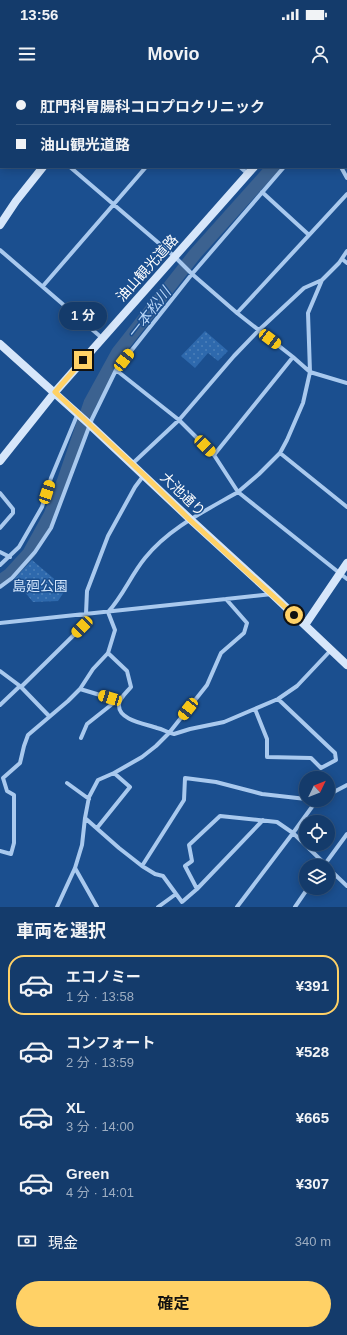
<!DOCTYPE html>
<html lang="ja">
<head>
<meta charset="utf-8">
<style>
  body { margin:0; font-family:Helvetica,"Noto Sans JP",sans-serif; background:#214673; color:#f1f3f6; height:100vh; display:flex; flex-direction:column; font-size:15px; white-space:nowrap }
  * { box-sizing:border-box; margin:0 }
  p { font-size:13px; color:#9dadc1 }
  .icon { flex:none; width:22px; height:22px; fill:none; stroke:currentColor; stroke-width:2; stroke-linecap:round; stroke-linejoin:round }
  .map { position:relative; height:827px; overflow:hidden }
  .sheet { display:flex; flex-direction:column; background:#143b6b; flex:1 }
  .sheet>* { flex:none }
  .hud { position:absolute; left:0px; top:0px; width:347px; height:88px; box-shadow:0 2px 10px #0003,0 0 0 1px #33557e; display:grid; align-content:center; height:88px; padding:0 16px; background:#143b6b }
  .needle { width:26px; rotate:47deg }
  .tools { position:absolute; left:299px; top:691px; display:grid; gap:8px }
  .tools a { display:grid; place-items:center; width:36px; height:36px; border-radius:50%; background:#143b6b; box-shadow:0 2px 10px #0003,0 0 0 1px #33557e; font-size:20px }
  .end { position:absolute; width:18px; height:18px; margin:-9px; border:5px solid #ffd166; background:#111; box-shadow:0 0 0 2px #111 }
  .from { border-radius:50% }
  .bubble { position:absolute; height:28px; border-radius:14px; background:#143b6b; box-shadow:0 2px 10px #0003,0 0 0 1px #33557e; font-size:13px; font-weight:700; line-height:28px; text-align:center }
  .car { position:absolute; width:12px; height:24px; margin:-12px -6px; border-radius:5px; box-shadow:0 0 3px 1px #0007; background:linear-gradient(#f5c518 24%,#345 0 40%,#f5c518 0 76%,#345 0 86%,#f5c518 0) }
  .hud b { display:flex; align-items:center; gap:14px; height:38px; font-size:15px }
  .hud b+b { border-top:1px solid #33557e }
  .hud i { width:10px; height:10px; background:#f1f3f6 }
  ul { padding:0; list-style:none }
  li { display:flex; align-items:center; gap:12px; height:60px; margin:0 8px 6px; padding:0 8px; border:2px solid transparent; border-radius:16px }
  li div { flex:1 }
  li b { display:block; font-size:15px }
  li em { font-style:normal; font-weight:700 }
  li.current { border-color:#ffd166 }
  li>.icon { width:36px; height:36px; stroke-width:1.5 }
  h2 { padding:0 16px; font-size:18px; line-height:48px }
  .pay { display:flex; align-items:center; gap:10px; height:44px; padding:0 16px; font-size:15px }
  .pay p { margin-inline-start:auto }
  .cta { display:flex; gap:8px; margin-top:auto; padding:8px 16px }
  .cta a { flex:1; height:46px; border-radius:24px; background:#ffd166; color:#111; font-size:16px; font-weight:700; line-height:46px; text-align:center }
  .status { display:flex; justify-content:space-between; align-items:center; height:28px; padding:0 20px; background:#143b6b; direction:ltr }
  .status svg { height:11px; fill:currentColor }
  header { display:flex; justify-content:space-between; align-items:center; height:52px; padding:0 16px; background:#143b6b; font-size:18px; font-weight:700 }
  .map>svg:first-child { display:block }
</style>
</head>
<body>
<div class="status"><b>13:56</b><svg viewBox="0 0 49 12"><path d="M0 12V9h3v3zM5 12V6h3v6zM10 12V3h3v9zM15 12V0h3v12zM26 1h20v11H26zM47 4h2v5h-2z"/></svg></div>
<header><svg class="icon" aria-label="menu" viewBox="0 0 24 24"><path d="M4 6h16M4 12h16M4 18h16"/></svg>Movio<svg class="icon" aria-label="person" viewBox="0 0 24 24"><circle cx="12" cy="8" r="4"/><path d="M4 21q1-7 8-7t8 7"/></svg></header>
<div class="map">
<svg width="347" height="827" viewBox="0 0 347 827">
  <defs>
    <pattern id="park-dots" width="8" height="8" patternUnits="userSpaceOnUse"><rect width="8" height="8" fill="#2e69ad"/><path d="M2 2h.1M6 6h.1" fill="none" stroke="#4d80b9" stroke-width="1.8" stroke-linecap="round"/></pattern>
  </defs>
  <rect width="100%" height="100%" fill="#1b4f8f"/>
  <path fill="url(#park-dots)" d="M205,251L228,271L218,281L208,273L195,288L181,276Z
    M32,480L66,509L58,521L33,522L14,499Z"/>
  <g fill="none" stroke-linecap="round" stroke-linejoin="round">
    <path stroke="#3c6290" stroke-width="13" d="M346,4L347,3
      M0,501L9,495L29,473L50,435L63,402L90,323L118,272L195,174L273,87"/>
    <path stroke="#a9c9ee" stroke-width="4" d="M139,0L140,1
      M220,1L221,0
      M346,15L347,14
      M0,63H1
      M70,87L175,177L192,194L237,233L293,277L310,292L347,303
      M240,87L248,94
      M341,87L347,98
      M262,112L309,155
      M0,170L102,258
      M342,179L347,183
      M43,206L146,87
      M237,233L347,114
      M116,290L179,340L214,375L238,412L259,394L280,373L287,360L303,323L310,292L308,233L322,200L339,183L347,171
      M280,373L347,427
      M214,375L293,277
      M132,384L179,340L234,276L259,250L304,208L322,200
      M0,413L13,429V433L0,448
      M0,472L10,477
      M0,485L19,467L42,427L51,398L78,333
      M0,507L12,498L35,472L51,448L92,339L116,290L192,194L284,87
      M0,543L226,519
      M108,573L127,591L131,607C127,612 119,618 119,625C118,640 146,644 157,648C163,649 168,653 174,654L190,649L224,642L278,619L297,606L331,570
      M0,591L20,606
      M21,607L49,636
      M80,609L93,589L108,573L115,550L108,532C123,516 131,495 145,478C169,448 205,431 238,412L347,499
      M0,625L20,606L21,607L82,547L86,534L87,511L108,456L135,407L144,395
      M255,629L267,659V677L311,678L321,688L336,680L335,673L278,619
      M67,703L89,719
      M328,715L347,705
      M317,720L293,753L325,784L347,754
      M85,738L119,768L142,786L155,794L163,796L182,822L197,809L185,786L192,781L189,765L220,736L277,742L293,753L237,827
      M97,748L130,707L114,693
      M0,771L11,774L14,763V715L7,711L3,698L20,683L24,666L28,655L68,621L80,609L110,618L111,625L87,644L81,658
      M142,786L184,720L185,698L216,702L262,714L306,719
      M75,788L97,827
      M328,788L347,806
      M197,809L263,740
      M57,827L75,788L82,765L85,738L89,717L98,700L114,693L142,677L156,666L169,653L207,605L221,573L244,553L247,543L226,519L272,514
      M158,827L176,814
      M295,827L308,808"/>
    <path stroke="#d6e6fa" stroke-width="8" d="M11,1L13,0
      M127,1V0
      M327,1L328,0
      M0,8L1,7
      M0,145L16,121L43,87
      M0,264L89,344L191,440L272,514L347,585
      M0,381L55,312L254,87
      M305,545L347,483"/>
  </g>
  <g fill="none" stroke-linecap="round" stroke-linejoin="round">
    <path stroke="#ffd166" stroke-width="5" d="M83,280L55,312L144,395L190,440L294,535"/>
  </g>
  <g text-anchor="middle" stroke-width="3" stroke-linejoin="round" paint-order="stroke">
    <g font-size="14" fill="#fff" stroke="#1b4f8f">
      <text transform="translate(147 188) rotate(-48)" y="5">油山観光道路</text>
      <text transform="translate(183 414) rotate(44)" y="5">大池通り</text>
    </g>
    <g font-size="14" fill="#cfe3fa" stroke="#1b4f8f">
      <text x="40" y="511">島廻公園</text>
    </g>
    <g font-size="15" font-style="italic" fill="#b5d3f5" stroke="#1b4f8f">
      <text transform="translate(149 233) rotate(-52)" y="5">一本松川</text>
    </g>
  </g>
</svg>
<div class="tools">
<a><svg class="needle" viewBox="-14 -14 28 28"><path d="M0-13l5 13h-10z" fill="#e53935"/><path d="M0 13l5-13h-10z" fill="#9dadc1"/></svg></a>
<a><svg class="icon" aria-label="locate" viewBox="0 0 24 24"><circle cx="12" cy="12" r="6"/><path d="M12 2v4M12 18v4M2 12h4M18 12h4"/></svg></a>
<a><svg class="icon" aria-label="layers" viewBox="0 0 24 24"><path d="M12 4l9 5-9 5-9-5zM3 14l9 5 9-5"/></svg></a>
</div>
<i class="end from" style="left:294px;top:535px"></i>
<i class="end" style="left:83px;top:280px"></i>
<div class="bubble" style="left:59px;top:222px;width:48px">1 分</div>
<i class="car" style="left:270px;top:259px;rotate:127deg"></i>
<i class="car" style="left:124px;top:280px;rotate:38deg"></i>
<i class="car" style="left:205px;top:366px;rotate:135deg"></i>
<i class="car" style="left:47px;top:412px;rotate:18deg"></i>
<i class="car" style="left:82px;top:547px;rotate:225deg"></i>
<i class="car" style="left:110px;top:618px;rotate:287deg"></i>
<i class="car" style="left:188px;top:629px;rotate:218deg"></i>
<div class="hud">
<b><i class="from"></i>肛門科胃腸科コロプロクリニック</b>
<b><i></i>油山観光道路</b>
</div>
</div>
<section class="sheet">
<h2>車両を選択</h2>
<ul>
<li class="current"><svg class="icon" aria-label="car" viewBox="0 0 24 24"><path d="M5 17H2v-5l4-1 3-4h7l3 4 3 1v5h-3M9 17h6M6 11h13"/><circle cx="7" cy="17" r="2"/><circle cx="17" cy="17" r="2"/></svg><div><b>エコノミー</b><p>1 分 · 13:58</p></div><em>¥391</em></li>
<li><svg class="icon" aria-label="car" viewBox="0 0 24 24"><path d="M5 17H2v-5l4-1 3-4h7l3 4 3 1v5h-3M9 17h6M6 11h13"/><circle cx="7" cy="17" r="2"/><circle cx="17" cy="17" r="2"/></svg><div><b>コンフォート</b><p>2 分 · 13:59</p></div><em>¥528</em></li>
<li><svg class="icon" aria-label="car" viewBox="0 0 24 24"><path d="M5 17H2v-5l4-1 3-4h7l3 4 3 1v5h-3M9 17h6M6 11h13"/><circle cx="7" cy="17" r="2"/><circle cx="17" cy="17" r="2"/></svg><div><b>XL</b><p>3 分 · 14:00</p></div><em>¥665</em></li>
<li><svg class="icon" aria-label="car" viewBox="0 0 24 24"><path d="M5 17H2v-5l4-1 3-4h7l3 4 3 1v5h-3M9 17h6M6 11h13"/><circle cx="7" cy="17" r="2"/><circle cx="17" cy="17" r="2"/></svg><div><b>Green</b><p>4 分 · 14:01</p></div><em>¥307</em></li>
</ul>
<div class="pay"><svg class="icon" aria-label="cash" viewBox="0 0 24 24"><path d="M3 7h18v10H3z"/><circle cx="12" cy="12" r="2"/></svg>現金<p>340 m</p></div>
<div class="cta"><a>確定</a></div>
</section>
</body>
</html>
